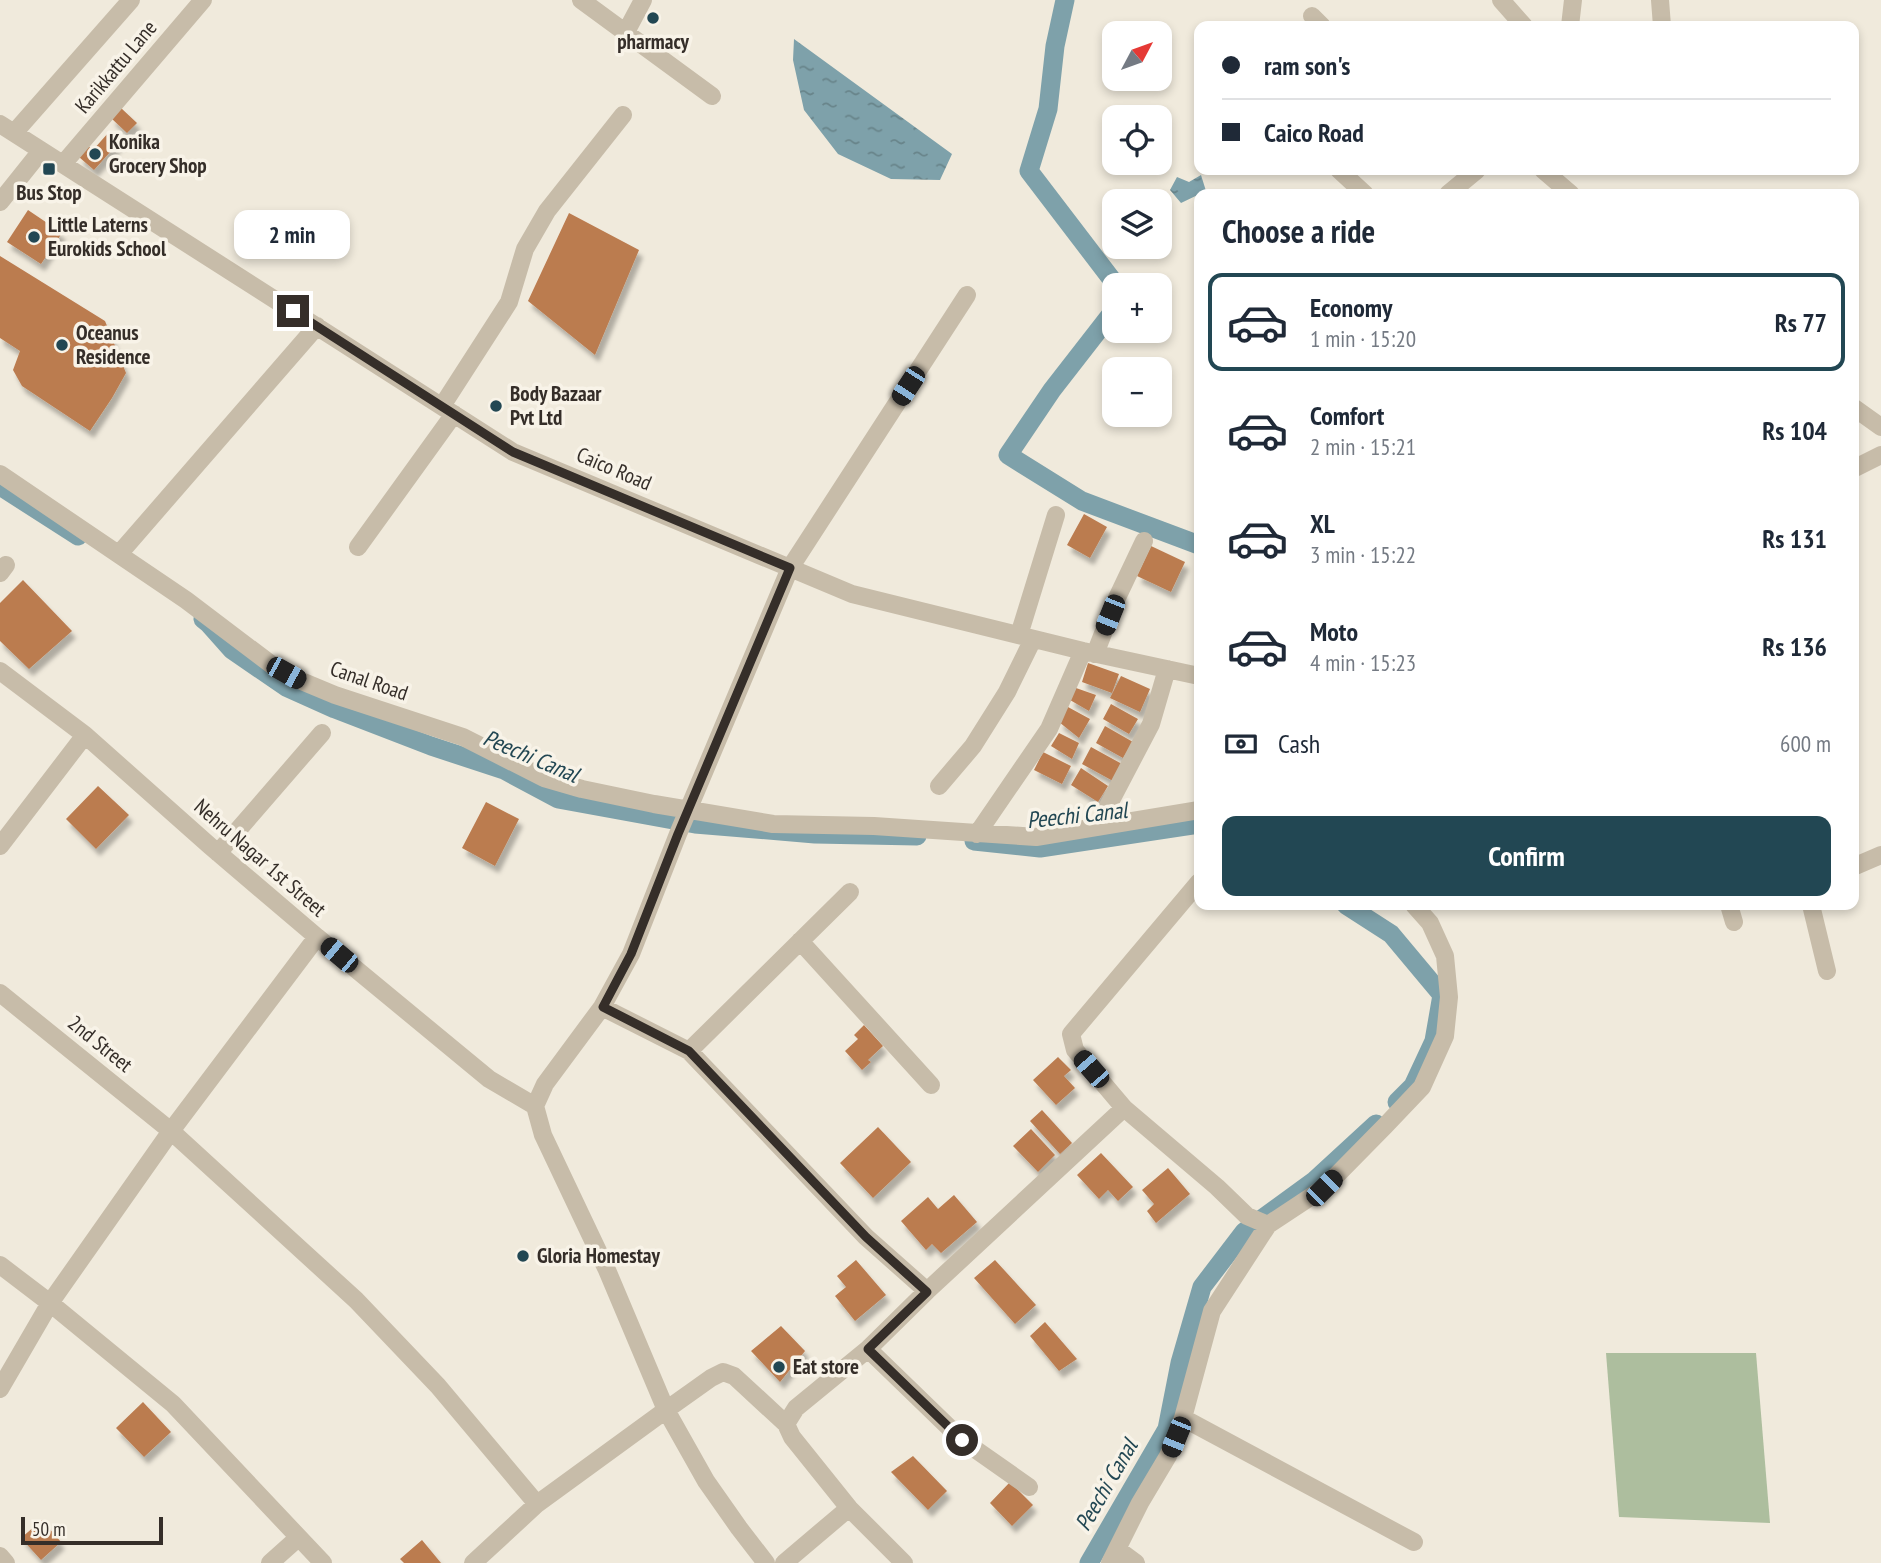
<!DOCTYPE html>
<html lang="en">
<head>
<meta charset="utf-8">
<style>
  body { margin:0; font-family:"PT Sans Narrow",sans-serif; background:#f2f2f3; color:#1f2937; height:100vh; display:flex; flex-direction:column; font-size:26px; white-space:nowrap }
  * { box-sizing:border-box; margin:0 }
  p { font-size:23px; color:#747a83 }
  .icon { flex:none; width:38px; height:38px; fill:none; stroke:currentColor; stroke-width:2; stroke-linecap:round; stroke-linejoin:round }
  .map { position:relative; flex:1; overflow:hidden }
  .drawer { position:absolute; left:1194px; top:189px; width:665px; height:721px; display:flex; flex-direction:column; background:#fff; border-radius:14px; box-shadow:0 4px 10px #0003 }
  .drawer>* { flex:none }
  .hud { position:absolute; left:1194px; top:21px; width:665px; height:154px; border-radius:14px; box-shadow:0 4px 10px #0003; display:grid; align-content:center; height:154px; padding:0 28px; background:#fff }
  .needle { width:46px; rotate:49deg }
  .buttons { position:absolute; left:1102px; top:21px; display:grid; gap:14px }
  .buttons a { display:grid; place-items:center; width:70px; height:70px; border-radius:14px; background:#fff; box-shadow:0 4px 10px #0003; font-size:35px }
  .scale { position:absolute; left:21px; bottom:18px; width:142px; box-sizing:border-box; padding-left:7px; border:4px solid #352e29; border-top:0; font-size:19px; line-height:24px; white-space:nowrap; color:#352e29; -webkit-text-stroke:5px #f8f3e8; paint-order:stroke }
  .end { position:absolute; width:32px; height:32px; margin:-16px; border:9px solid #352e29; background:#fff; box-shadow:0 0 0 4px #fff }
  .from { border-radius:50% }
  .bubble { position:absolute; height:49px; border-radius:14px; background:#fff; box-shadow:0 4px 10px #0003; font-size:23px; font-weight:600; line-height:49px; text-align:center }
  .car { position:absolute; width:21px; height:42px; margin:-21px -10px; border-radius:9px; box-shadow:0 0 5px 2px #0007; background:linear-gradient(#222 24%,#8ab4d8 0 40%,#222 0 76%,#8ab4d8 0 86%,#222 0) }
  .hud b { display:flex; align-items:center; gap:24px; height:66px; font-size:26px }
  .hud b+b { border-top:2px solid #e0e1e3 }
  .hud i { width:18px; height:18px; background:#1f2937 }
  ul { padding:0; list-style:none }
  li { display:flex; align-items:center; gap:21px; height:98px; margin:0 14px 10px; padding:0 14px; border:4px solid transparent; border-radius:14px }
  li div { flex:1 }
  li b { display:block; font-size:26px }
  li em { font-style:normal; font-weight:600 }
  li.selected { border-color:#224753 }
  li>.icon { width:63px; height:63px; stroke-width:1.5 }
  h2 { padding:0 28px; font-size:32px; line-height:84px }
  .pay { display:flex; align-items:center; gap:18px; height:77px; padding:0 28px; font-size:26px }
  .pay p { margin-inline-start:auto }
  .primary-button { display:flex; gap:14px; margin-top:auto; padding:14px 28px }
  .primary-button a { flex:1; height:80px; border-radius:14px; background:#224753; color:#fff; font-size:28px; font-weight:600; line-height:80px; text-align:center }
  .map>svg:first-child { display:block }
</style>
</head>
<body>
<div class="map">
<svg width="1881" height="1563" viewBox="0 0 1881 1563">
  <defs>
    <pattern id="water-ripples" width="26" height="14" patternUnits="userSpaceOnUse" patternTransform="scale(1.75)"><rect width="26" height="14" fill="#7ea1aa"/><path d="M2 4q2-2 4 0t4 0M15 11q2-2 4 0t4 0" fill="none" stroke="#68848a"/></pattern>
    <filter id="shadow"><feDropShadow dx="4" dy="7" stdDeviation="2" flood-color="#0004"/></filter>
  </defs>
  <rect width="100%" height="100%" fill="#f0eadc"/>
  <path fill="#adbe9e" d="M1606,1353H1756L1770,1523L1619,1517Z"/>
  <path fill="url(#water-ripples)" d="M794,39L952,154L940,180L891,179L838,154L804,110L793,60Z
    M1201,175L1206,191L1181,203L1170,190L1177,177L1189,182Z"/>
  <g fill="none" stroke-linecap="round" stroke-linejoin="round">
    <path stroke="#7ea1aa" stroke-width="19" d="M1065,0L1055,46L1048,109L1029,171L1116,285
      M1115,309L1052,390L1008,455L1082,501L1199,545
      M0,486L78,536
      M203,619L208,623L232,650L286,687L335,709L431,746L504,770L558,799L695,824L815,834L917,836
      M974,841L1040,848L1199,824
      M1346,905L1391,934L1442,995L1434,1041L1413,1086L1397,1102
      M1089,1563L1167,1429L1180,1363L1202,1287L1244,1232L1314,1181L1376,1124"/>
  </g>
  <path fill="#bb7b4f" filter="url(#shadow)" d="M121,108L137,123L127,133L111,118Z
    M109,132L120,141L94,170L79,157L88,146L93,150Z
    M28,210L62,233L41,264L7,242Z
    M569,213L639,250L595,355L528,301Z
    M0,256L105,321L126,373L112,398L90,431L22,386L13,370L20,351L0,338Z
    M1084,514L1107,527L1090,558L1067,545Z
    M1151,546L1185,562L1171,592L1137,576Z
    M23,580L72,631L29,669L0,641V603Z
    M1088,663L1119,674L1112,693L1082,682Z
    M1121,676L1150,689L1140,712L1110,698Z
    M1076,688L1096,695L1089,711L1070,700Z
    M1111,704L1138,719L1129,734L1103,719Z
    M1068,707L1090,719L1079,738L1059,722Z
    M1105,726L1133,742L1123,758L1096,743Z
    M1059,733L1079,743L1072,759L1051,746Z
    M1091,747L1122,764L1113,781L1082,764Z
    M1043,752L1071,766L1062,784L1034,770Z
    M1081,768L1108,786L1098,802L1071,785Z
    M98,786L129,815L96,849L66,819Z
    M486,802L519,819L495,866L462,848Z
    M864,1025L883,1046L868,1060L871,1062L862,1070L845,1051L858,1039L854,1035Z
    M1058,1057L1071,1070L1064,1076L1075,1088L1056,1105L1033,1080Z
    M1042,1110L1072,1143L1060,1154L1030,1121Z
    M878,1127L911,1162L873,1198L840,1163Z
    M1031,1129L1055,1155L1038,1172L1013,1146Z
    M1101,1153L1133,1187L1118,1201L1108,1190L1099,1199L1077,1175Z
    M1168,1168L1190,1194L1156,1223L1147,1211L1154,1204L1142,1190Z
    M954,1195L977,1222L941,1253L932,1244L926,1250L901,1221L928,1197L938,1209Z
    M856,1260L886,1295L855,1321L835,1296L846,1287L837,1276Z
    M995,1260L1036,1305L1015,1324L974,1278Z
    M1045,1322L1077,1359L1059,1371L1030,1336Z
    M781,1326L805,1351L780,1382L751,1351Z
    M143,1402L171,1432L144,1457L116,1428Z
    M913,1456L947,1491L928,1510L891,1472Z
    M1010,1482L1033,1505L1012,1526L990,1503Z
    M42,1520L61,1542L41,1560L21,1538Z
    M422,1540L441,1563H404L400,1559Z"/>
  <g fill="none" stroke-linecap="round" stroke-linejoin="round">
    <path stroke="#c7bca9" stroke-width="18" d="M581,0L712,96
      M1501,0L1524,26
      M1660,0L1662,26
      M1312,16L1322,26
      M1570,26L1573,0
      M626,32L643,0
      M0,124L513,452L852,594L1083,651L1199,676
      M14,133L131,0
      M63,164L203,0
      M1339,170L1365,194
      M1543,170L1571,194
      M1448,194L1477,170
      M0,202L41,151
      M442,406L509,302L525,249L547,211L623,115
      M1853,407L1881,427
      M1853,469L1881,455
      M0,474L186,600L272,665L299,680L335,695L463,737L544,778L582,789L654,804L773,824L874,826L1036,837L1199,810
      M358,547L454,414
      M119,554L317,326
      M0,573L6,565
      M1019,635L1056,515
      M1095,654L1116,600L1144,541
      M0,671L85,735L0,846
      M939,786L973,746L1007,692L1033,639
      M1097,827L1151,724L1167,669
      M977,834L1049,729L1083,651
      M218,853L322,733
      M1853,867L1881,855
      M1199,882L1071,1034L1075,1050L1124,1108L1217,1187L1247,1216L1268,1225
      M850,892L689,1051L866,1237L927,1291L1124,1108
      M1729,905L1734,922
      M1811,905L1827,971
      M800,941L931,1085
      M0,993L171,1131L356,1300L438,1386L537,1504L666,1410L607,1270L543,1135L535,1106L489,1079L317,937
      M602,1007L689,1051
      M535,1106L545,1084L602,1007L631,954L678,834L790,568L967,295
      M0,1265L50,1303L173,1404L323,1563
      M868,1349L962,1440L1029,1487
      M0,1389L50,1303L171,1131L317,937L210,846L85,735
      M1183,1418L1414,1542
      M849,1508L792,1437L786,1424L796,1408L868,1349L927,1291
      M1117,1549L1136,1563
      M0,1556L6,1563
      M270,1563L298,1538
      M473,1563L537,1504
      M766,1563L739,1528L706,1481L666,1410L711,1378L723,1372L734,1376L786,1424
      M784,1563L849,1508L904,1563
      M1110,1563L1140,1503L1168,1456L1183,1418L1212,1311L1268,1225L1324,1188L1385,1126L1422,1087L1445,1036L1449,997L1445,956L1430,923L1414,905"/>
  </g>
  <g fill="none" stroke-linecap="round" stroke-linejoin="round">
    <path stroke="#352e29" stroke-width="9" d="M293,311L513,452L790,568L678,834L631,954L603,1007L689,1051L866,1237L927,1292L868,1349L962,1440"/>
  </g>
  <g fill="#224753" stroke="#f8f3e8" stroke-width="2.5">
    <circle cx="653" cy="18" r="7"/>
    <circle cx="95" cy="154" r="7"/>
    <rect x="42" y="162" width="14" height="14" rx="3.5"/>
    <circle cx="34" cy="237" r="7"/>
    <circle cx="62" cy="345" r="7"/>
    <circle cx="496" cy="406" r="7"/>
    <circle cx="523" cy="1256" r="7"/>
    <circle cx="779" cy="1367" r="7"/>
  </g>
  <g text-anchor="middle" stroke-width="7" stroke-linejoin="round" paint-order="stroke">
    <g font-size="21" font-weight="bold" fill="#352e29" stroke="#f8f3e8" text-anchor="start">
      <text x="653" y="49" text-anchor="middle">pharmacy</text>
      <text x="109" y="149">Konika<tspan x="109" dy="24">Grocery Shop</tspan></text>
      <text x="49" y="200" text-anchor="middle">Bus Stop</text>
      <text x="48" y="232">Little Laterns<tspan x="48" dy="24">Eurokids School</tspan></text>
      <text x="76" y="340">Oceanus<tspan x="76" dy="24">Residence</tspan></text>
      <text x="510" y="401">Body Bazaar<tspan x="510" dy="24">Pvt Ltd</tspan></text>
      <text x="537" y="1263">Gloria Homestay</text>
      <text x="793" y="1374">Eat store</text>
    </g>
    <g font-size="21" fill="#352e29" stroke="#f8f3e8">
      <text transform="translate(116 67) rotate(-50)" y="7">Karikkattu Lane</text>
      <text transform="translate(614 469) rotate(23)" y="7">Caico Road</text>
      <text transform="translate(369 681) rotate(19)" y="7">Canal Road</text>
      <text transform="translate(260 858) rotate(41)" y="7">Nehru Nagar 1st Street</text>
      <text transform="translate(100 1044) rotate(39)" y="7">2nd Street</text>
    </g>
    <g font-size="23" font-style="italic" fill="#224753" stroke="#f8f3e8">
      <text transform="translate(531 756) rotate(23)" y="8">Peechi Canal</text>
      <text transform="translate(1077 815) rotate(-6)" y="8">Peechi Canal</text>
      <text transform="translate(1106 1485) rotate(-60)" y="8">Peechi Canal</text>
    </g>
  </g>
</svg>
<div class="buttons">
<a><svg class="needle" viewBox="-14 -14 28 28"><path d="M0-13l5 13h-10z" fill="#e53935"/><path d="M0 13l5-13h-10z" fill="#747a83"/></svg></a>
<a><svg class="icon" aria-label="locate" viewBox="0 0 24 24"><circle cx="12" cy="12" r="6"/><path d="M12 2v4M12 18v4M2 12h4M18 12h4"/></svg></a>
<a><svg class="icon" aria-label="layers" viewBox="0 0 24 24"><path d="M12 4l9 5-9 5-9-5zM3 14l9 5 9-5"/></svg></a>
<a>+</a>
<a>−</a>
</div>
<div class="scale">50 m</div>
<i class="end from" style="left:962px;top:1440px"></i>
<i class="end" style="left:293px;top:311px"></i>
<div class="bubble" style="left:234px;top:210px;width:116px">2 min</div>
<i class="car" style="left:908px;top:386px;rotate:213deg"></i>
<i class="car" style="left:1110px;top:615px;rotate:202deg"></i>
<i class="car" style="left:286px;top:673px;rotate:119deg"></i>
<i class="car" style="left:339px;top:955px;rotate:310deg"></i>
<i class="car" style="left:1091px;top:1069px;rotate:319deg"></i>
<i class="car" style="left:1324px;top:1188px;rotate:45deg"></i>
<i class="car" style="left:1176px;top:1437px;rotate:202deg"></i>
<div class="hud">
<b><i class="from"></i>ram son's</b>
<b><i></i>Caico Road</b>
</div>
<section class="drawer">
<h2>Choose a ride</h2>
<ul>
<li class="selected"><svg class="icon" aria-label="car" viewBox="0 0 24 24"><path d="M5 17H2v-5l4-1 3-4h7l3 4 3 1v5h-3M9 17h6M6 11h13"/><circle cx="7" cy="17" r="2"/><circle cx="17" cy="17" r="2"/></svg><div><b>Economy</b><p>1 min · 15:20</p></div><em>Rs 77</em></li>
<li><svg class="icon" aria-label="car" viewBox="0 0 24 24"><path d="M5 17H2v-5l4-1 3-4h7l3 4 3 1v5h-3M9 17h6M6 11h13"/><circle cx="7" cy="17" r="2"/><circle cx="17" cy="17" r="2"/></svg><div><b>Comfort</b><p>2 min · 15:21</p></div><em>Rs 104</em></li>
<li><svg class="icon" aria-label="car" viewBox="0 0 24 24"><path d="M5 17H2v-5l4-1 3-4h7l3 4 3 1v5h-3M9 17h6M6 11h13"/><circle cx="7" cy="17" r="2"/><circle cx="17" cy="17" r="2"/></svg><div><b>XL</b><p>3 min · 15:22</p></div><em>Rs 131</em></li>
<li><svg class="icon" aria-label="car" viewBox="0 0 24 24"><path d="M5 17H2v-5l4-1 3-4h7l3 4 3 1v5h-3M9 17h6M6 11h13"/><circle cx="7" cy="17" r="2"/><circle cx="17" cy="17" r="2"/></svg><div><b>Moto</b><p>4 min · 15:23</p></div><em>Rs 136</em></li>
</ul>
<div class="pay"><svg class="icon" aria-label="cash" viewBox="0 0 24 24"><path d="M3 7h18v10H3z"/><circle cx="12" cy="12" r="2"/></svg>Cash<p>600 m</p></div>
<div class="primary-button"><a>Confirm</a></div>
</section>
</div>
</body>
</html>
